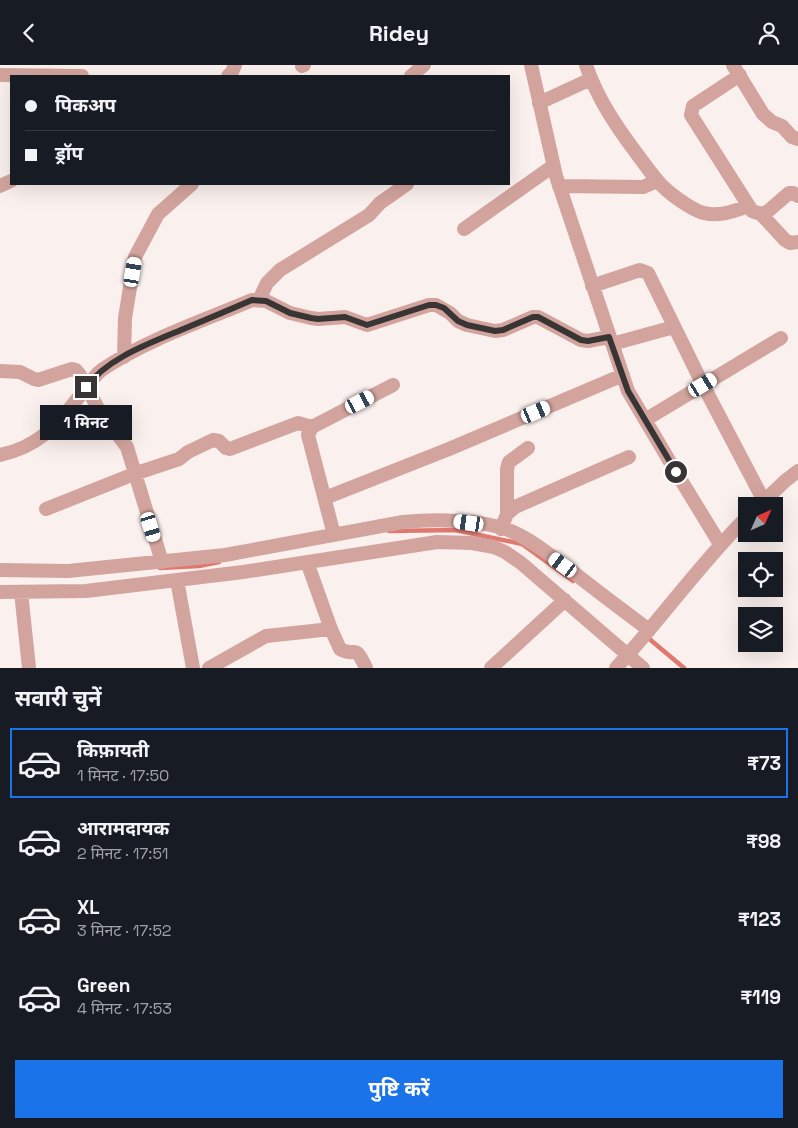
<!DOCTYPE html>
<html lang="hi">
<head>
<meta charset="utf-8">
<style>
  body { margin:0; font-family:"Space Grotesk","Noto Sans Devanagari",sans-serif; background:#242831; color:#f1f3f6; height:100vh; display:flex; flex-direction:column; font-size:19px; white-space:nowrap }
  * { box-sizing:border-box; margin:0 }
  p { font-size:16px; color:#9ea1a6 }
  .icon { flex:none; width:28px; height:28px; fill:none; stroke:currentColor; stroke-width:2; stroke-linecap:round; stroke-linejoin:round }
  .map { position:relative; height:603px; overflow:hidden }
  .sheet { display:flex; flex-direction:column; background:#171b24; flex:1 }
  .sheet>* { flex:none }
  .hud { position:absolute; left:10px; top:10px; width:500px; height:110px; border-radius:0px; box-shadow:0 5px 20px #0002; display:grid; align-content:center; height:110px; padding:0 15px; background:#171b24 }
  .needle { width:32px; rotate:45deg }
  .fabs { position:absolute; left:738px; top:432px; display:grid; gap:10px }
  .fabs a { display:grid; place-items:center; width:45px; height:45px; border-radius:0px; background:#171b24; box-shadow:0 5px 20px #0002; font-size:25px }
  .end { position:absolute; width:22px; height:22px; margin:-11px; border:6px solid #393535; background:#fff; box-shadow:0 0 0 2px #fff }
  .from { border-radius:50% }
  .bubble { position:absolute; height:35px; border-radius:0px; background:#171b24; box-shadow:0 5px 20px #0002; font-size:16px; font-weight:700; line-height:35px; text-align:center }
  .car { position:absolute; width:15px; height:30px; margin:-15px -8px; border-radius:6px; box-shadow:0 0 4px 1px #0007; background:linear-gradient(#fff 24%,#345 0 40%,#fff 0 76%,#345 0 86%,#fff 0) }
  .hud b { display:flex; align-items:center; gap:18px; height:48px; font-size:19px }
  .hud b+b { border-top:1px solid #363941 }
  .hud i { width:12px; height:12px; background:#f1f3f6 }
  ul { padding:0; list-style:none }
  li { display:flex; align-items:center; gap:15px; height:70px; margin:0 10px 8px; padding:0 5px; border:2px solid transparent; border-radius:0px }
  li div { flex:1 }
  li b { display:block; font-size:19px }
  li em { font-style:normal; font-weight:700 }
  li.active { border-color:#1a73e8 }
  li>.icon { width:45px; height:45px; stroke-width:1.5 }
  h2 { padding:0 15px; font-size:22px; line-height:60px }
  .cta { display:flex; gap:10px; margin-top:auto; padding:10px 15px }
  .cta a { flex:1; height:58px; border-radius:0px; background:#1a73e8; color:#fff; font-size:20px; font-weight:700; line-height:58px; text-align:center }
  header { display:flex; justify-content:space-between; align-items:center; height:65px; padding:0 15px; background:#171b24; font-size:22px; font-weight:700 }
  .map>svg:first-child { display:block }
</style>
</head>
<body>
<header><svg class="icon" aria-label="back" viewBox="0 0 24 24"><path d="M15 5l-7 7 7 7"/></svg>Ridey<svg class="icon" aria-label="person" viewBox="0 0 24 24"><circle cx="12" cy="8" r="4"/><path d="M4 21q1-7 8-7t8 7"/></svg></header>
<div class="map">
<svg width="798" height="603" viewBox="0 0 798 603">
  <rect width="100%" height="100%" fill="#faf0ee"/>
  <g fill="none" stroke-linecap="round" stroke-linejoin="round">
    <path stroke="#df7970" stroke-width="4.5" d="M389,466L455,465L522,479L573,516
      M160,503L199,501L219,497
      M647,572L684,603"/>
    <path stroke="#d3a49e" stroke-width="14" d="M531,0L556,111L628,326L676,407L720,479
      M586,0C597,33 616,61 637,89C655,113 660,123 687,140C692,143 698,147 704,148C720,152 734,146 749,141
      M733,0L763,49L772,57L782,61L792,72L798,74
      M302,1L304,0
      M0,10L82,11
      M740,10L693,41L691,50L752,146L761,149L767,147L789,128H793L798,131
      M228,11L232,7L235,0
      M411,11L424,0
      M539,38L591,14
      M0,121L11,116
      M559,121L643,122L657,116
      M761,149L785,175L790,178L798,177
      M464,164L553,101
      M592,221L640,205L648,208L703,320L764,436
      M259,235L267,218L280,205L369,150L380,138L407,119
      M612,279L674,262
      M124,292L125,253L135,192L158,149L192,119
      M0,306L20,307L34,314L38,315L72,304L76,305L80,310L100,347L127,382L162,497
      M645,355L781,273
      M0,390C37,382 56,362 78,333C86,323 93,311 103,304C148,274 203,256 252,235L266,236L290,248L311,253L318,254L345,252L367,260L429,240H436L450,248L458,256L467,260L495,266L503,265L533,252H538L581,275L588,276L609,272
      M325,433L449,384L623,310
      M46,444L134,409L179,394L188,387L213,375L219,376L226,383L230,384L298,358L312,362
      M507,449V404L509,397L528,383
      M501,464L507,449L515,442L629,392
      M334,470L308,370L312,362L393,320
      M307,497L331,564L340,584C357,593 354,577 366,603
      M0,505L68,506L225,490L403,457C434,454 484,454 513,467C535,477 554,493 573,507C598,527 624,546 649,565
      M177,515L193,603
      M0,527L86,526L243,507L437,477L472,478L494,482L505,487L521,498L643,603
      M21,527L29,603
      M209,603L266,571L331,564
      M491,603L565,535"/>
    <path stroke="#d3a49e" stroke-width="14" d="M759,441L785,416L798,406
      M616,603C661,554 699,500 746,453"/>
  </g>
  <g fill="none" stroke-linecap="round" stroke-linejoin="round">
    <path stroke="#393535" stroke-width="6" d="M86,322C108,293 148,279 181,265C205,255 229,245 252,235L266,236L290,248L311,253L318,254L345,252L367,260L429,240H436L444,243L458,256L467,260L495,266L503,265L533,252H538L581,275L588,276L609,272L628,326L676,407"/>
  </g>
</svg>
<div class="fabs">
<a><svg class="needle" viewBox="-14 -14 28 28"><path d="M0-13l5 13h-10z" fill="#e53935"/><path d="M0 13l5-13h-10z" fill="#9ea1a6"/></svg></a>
<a><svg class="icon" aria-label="locate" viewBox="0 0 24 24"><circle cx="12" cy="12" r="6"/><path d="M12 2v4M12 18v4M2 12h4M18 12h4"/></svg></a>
<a><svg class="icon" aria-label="layers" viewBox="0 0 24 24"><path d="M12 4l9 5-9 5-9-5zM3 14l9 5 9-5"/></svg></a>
</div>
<i class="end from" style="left:676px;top:407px"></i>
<i class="end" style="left:86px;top:322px"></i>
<div class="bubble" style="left:40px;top:340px;width:92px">1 मिनट</div>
<i class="car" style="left:133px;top:207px;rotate:10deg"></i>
<i class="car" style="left:703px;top:320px;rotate:59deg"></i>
<i class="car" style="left:360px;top:337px;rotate:63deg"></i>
<i class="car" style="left:536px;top:347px;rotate:67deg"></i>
<i class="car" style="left:469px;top:458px;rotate:278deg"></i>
<i class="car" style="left:151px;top:462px;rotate:163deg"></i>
<i class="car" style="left:563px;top:500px;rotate:306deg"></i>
<div class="hud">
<b><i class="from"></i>पिकअप</b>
<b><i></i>ड्रॉप</b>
</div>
</div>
<section class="sheet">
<h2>सवारी चुनें</h2>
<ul>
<li class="active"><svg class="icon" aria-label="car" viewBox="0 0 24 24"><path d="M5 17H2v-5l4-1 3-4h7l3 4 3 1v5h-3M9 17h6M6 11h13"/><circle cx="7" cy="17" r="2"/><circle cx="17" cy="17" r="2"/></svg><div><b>किफ़ायती</b><p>1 मिनट · 17:50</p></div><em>₹73</em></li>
<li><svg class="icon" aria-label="car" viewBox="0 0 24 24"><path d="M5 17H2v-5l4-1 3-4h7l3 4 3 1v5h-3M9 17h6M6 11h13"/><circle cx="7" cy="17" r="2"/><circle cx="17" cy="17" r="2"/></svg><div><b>आरामदायक</b><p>2 मिनट · 17:51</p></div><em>₹98</em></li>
<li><svg class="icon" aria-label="car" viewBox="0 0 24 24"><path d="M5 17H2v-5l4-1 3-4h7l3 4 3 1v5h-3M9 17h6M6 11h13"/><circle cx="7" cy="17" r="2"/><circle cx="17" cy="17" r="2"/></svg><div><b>XL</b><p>3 मिनट · 17:52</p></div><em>₹123</em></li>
<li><svg class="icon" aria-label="car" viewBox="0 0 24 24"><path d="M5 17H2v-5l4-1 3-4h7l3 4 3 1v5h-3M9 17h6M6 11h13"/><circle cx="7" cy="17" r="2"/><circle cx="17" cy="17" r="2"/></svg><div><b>Green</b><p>4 मिनट · 17:53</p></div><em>₹119</em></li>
</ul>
<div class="cta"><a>पुष्टि करें</a></div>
</section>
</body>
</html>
